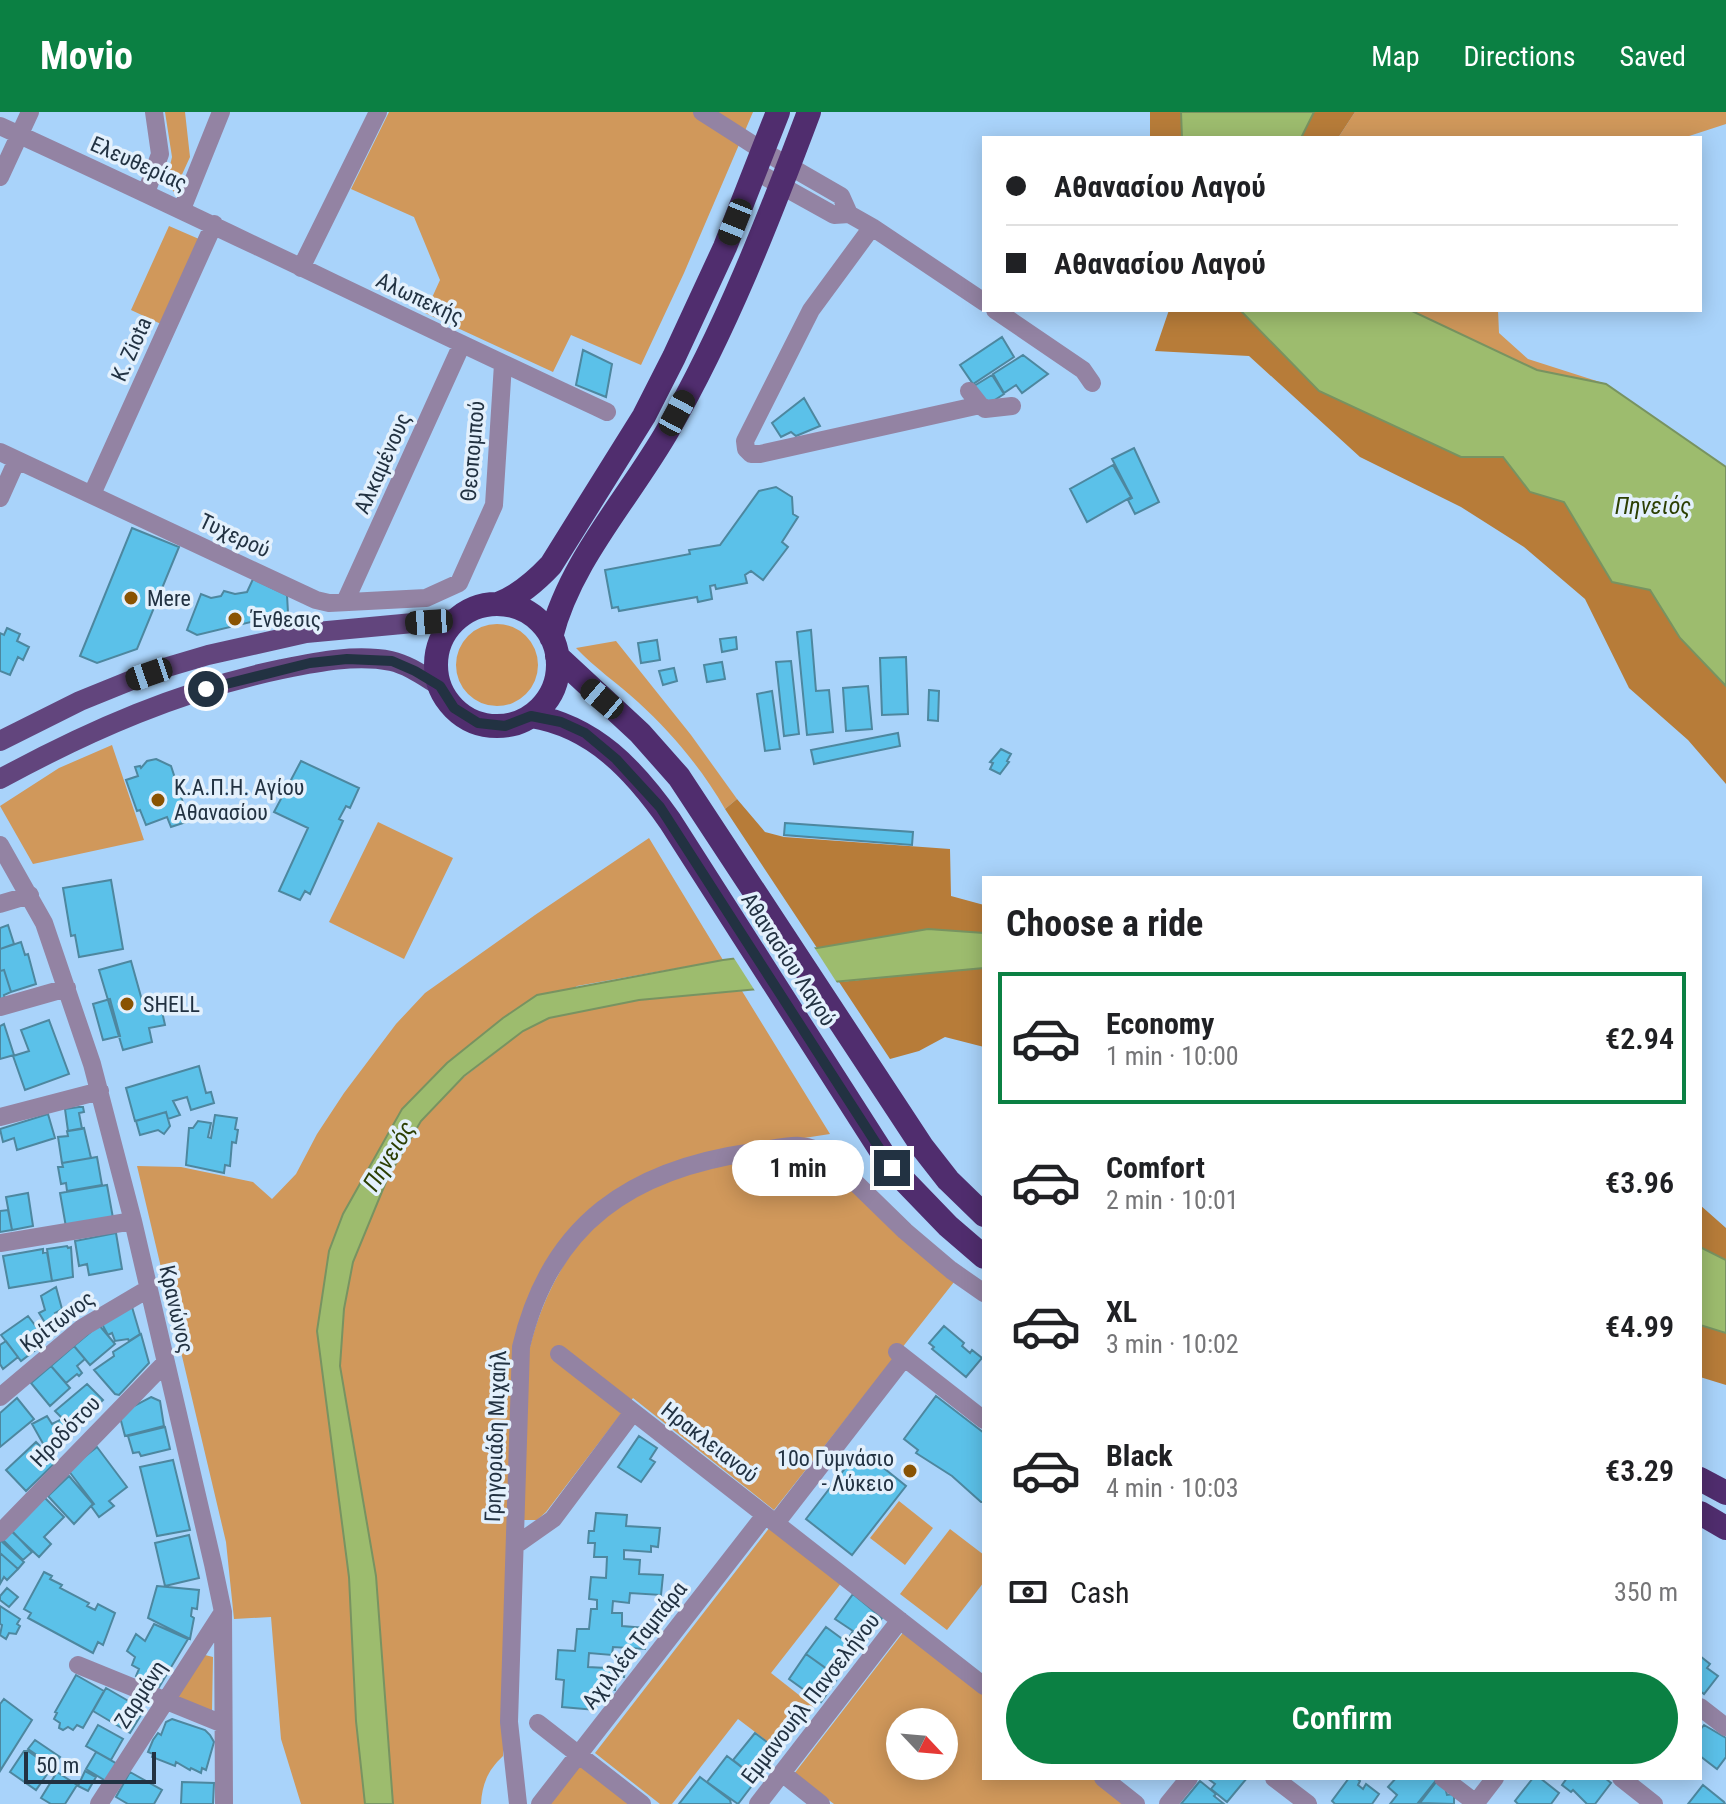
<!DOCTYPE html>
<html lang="en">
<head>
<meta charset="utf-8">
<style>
  body { margin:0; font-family:"Roboto Condensed",sans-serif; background:#f6f6f6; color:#202124; height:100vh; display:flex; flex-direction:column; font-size:30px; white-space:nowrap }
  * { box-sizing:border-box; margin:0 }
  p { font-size:26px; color:#757577 }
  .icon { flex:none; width:44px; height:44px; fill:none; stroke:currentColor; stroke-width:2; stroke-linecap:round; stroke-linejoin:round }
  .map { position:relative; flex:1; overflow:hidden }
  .side { position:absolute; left:982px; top:764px; width:720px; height:904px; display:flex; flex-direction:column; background:#fff; border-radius:0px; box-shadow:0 4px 20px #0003 }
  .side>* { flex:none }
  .hud { position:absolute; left:982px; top:24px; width:720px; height:176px; border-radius:0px; box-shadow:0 4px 20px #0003; display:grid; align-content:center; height:176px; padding:0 24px; background:#fff }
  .needle { width:52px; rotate:116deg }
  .fabs { position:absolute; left:886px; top:1596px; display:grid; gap:16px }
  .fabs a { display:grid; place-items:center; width:72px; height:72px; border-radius:50%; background:#fff; box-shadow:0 4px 20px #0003; font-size:40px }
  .scale { position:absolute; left:24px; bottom:20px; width:132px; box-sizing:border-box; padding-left:8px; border:4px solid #223242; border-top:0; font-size:22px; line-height:28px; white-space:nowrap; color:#223242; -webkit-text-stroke:6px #e3f0fc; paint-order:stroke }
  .end { position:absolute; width:36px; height:36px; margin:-18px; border:10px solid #223242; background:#fff; box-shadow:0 0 0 4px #fff }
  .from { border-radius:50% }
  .bubble { position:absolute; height:56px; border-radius:28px; background:#fff; box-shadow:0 4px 20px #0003; font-size:26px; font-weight:600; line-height:56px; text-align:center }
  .car { position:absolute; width:24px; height:48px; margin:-24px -12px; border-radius:10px; box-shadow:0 0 6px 2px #0007; background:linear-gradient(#222 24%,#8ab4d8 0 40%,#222 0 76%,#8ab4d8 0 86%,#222 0) }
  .hud b { display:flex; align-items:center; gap:28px; height:76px; font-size:30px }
  .hud b+b { border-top:2px solid #e0e0e0 }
  .hud i { width:20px; height:20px; background:#202124 }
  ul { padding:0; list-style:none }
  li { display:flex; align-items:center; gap:24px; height:132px; margin:0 16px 12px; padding:0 8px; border:4px solid transparent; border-radius:0px }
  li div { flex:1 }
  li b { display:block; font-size:30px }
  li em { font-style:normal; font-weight:600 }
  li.selected { border-color:#0b8043 }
  li>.icon { width:72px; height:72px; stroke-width:1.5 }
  h2 { padding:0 24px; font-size:36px; line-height:96px }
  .pay { display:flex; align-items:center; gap:20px; height:88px; padding:0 24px; font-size:30px }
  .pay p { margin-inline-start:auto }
  .button { display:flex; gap:16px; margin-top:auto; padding:16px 24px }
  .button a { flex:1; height:92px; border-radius:48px; background:#0b8043; color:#fff; font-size:32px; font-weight:600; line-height:92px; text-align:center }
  header { display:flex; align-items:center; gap:48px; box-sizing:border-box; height:112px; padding:0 40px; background:#0b8043; color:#fff }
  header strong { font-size:38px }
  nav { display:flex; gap:44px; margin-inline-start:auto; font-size:28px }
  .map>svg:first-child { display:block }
</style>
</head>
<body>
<header>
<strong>Movio</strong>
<nav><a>Map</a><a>Directions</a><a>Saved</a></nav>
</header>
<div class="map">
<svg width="1726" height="1692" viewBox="0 0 1726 1692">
  <rect width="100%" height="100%" fill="#a9d3fa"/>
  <path fill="#d0985b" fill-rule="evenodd" d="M165,0H185L190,45L174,80L166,70L172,45Z
    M389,0H753L684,161L641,253L571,223L553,260L425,201L440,168L414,105L351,77Z
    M1355,0H1726V12L1683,26H1338Z
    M169,114L199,127L161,212L131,198Z
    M1410,198H1498L1499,221L1528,247L1606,272L1537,258Z
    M456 553a41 41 0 1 1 82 0a41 41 0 1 1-82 0Z
    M616,529L691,623L737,687L725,697C702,657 672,621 638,590C617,571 595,556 576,536Z
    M112,633L144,728L33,752L0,694L59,656Z
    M378,710L453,746L404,847L329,810Z
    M649,726L723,848L577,874L402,997L343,1102L329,1139L317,1219L349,1465L356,1609L365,1692H301L281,1627L271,1505L234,1507L226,1430L137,1054L181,1055L253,1070L272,1087L296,1062L317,1022L344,981L396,912L425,881L535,803Z
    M742,879L830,1022L765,1032L618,1076L530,1185L503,1574V1644C488,1658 482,1672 481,1692H393L376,1464L340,1254L344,1197L353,1150L367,1112L388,1065L421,1009L464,965L523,919L549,906L580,898L639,888Z
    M798,1039L814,1042L954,1170L774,1398L633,1286L546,1400L537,1408H523C523,1362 520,1313 524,1267C532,1199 571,1118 633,1083C682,1055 743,1048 798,1039Z
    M899,1389L933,1416L905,1453L870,1426Z
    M770,1415L842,1470L771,1561L813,1594L779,1638L738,1607L672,1692H660L595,1641Z
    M950,1417L984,1443V1470L947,1518L900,1482Z
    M905,1518L984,1579V1666H1096L1130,1692H834L794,1662ZM900,1610H944V1654H900Z
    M201,1542L213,1545L212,1599L173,1587Z
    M579,1652L632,1692H549Z"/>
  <path fill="#b77c39" d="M1150,0H1181L1182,26H1150Z
    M1314,0H1355L1338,26H1301Z
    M1169,198H1240L1319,279L1461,344L1503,345L1530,380L1564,390L1612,470L1650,478L1680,526L1726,574V672L1688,628L1629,576L1585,487L1524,435L1461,395L1360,345L1249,244L1155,239Z
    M737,687L765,720L784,725L950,737L951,784L984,793V821L928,817L817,836L725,697Z
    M984,856V935L945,925L919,939L890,947L839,870Z
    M1700,1093L1726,1116V1148L1700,1135Z
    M1700,1213L1726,1221V1273L1700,1265Z"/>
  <path fill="#9dbc6e" stroke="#789361" stroke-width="2" d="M1181,0H1314L1301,26H1182Z
    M1240,198H1410L1537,258L1606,272L1726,355V574L1680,526L1650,478L1612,470L1564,390L1530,380L1503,345H1461L1319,279Z
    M928,817L984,821V856L639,888L549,906L523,919L464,964L421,1009L388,1065L353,1150L344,1197L340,1254L376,1464L393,1692H365L356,1609L349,1465L317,1219L329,1139L343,1102L402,997L447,951L503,906L537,883L723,848L817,836Z
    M1700,1135L1726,1148V1221L1700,1213Z"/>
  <path fill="#a9d3fa" d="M812,832L839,874L757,882L732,843Z"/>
  <path fill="#5bc1e9" stroke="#4d879f" stroke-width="2" d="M1002,225L1014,245L973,272L960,253Z
    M583,238L612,252L606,285L576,273Z
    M1023,243L1048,262L1022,281L1016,273L1004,281L993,262Z
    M992,263L1004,282L987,293L974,274Z
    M804,286L820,314L796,324L791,320L781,325L772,311Z
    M1134,336L1159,390L1135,402L1128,388L1132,386L1112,347Z
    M1113,353L1131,385L1087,410L1070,377Z
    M776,375L792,385L793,402L798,405L782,430L788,435L763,468L751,459L745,463L747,471L716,477L715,473L710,474L712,487L698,490L697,485L619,499L618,495L612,496L605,458L690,442L689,438L720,433L759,379Z
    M132,416L179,435L137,537L97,551L80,544Z
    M253,467L287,483L288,501L197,523L187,518L201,482L211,486L221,484L224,479L235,482L247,480Z
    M7,516L20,522L17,529L29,535L23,548L18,545L10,563L0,559V521L4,523Z
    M811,518L816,579L829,578L833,620L807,623L797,520Z
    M736,525L737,537L722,540L720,527Z
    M657,528L660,548L641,551L638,531Z
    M906,545L908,602L882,603L880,546Z
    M791,549L799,622L784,624L776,550Z
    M722,550L725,567L707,570L704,553Z
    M674,556L677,569L663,573L659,559Z
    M868,574L872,617L846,619L843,576Z
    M929,578L939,579L938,609L928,608Z
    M772,579L780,637L765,639L757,582Z
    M898,621L900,634L814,652L811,638Z
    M1001,637L1011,642L1007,649L1009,650L1000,662L990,657L993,651L990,650Z
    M156,647L171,654L189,709L171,715L167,705L146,713L140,698L137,699L126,668L138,664L135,655L140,654L141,656L147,649Z
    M301,649L359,676L350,696L346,694L339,707L343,709L310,782L305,779L300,788L279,779L308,716L274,700Z
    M785,711L913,720L912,733L784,723Z
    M111,768L123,837L79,845L75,823L71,824L63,776Z
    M8,813L14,832L0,837V816Z
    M21,830L25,843L28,842L36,872L11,880L4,858L0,859V837Z
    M131,849L145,899L161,895L165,913L149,916L152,930L123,938L99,858Z
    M4,858L11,880L4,883L5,888L0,890V859Z
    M110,887L120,924L103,928L93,892Z
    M49,908L69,962L25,978L13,944L29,939L21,918Z
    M4,912L14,943L0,947V914Z
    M199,954L206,981L211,980L214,991L191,998L187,985L173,989L180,1003L168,1007L166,1000L135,1009L126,976Z
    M79,995H83L84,1000L79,1001L82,1017L68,1019L65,997Z
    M166,1000L170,1014L164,1022L158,1018L140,1023L136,1009Z
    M48,1002L55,1026L17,1038L14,1026L3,1030L0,1017Z
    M215,1003L237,1006L235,1017L238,1018L236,1031L232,1030L230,1054L225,1053L224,1061L186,1053L189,1016H193L198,1009L211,1011L208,1025L211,1026Z
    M84,1016L91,1046L62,1051L58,1025L68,1024L67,1019Z
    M97,1045L102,1073L67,1079L66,1071L61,1072L58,1055H63L62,1051Z
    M107,1073L113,1106L66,1115L60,1081Z
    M28,1081L33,1114L12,1118L6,1085Z
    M8,1098L12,1118L0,1120V1099Z
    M116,1121L122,1157L89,1163L87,1152L79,1154L75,1129Z
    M67,1134L68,1136L71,1135L73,1165L52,1169L47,1137Z
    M43,1137V1141L47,1140L52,1169L9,1176L3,1144Z
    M56,1175L62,1197L55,1201L64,1215L52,1222L39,1201L45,1198L41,1184Z
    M132,1195L140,1222L129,1229L128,1227L115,1229L112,1221L108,1223L102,1212Z
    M28,1204L44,1225L39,1229L42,1233L21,1249L1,1223Z
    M99,1213L115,1232L90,1253L74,1234Z
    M944,1214L964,1231L962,1234L970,1241L972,1238L982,1246L966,1265L932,1237L934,1235L929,1231Z
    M141,1222L149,1251L119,1283L115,1282L94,1258L114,1244L113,1240Z
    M6,1229L18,1245L3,1257L0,1252V1233Z
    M74,1234L85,1247L77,1254L82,1261L79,1264L77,1262L66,1271L51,1254Z
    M51,1254L70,1276L50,1294L31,1271Z
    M87,1272L103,1288L73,1317L55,1299Z
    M936,1284L984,1321V1390H981L952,1364L916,1341L918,1338L904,1327Z
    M151,1285L160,1289L164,1314L125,1324L120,1305L132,1295Z
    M17,1286L34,1307L0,1335V1301Z
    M47,1304L52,1312L62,1307L71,1323L46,1337L32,1312Z
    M165,1315L170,1337L141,1344L139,1340L133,1341L128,1324Z
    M639,1324L657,1336L650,1347L655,1350L641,1370L618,1355Z
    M36,1330L56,1350L26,1379L6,1358Z
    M97,1335L127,1375L109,1389L114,1394L99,1405L91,1394L94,1392L68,1358Z
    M860,1337L906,1374L852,1443L806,1407Z
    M173,1348L190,1418L157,1424L140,1355Z
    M69,1364L93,1392L74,1412L48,1384Z
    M43,1384L64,1405L44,1425L51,1432L39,1445L10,1418Z
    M596,1401L627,1403L626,1414L660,1416L658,1435L651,1434V1440L624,1438V1447L640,1448L639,1462L663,1463L661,1483L630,1481L629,1491L613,1489L612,1501H622V1514L646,1516L645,1537L613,1535L612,1543L589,1541L588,1555L625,1557L624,1565H616L615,1578L598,1577L596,1598L562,1595L564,1568L556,1567L558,1538L575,1539L577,1517H589L591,1497H597V1488L589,1487L591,1465L606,1466L607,1445H594L595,1431H588L589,1419H594Z
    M11,1418L32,1440L23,1448L2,1427Z
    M189,1423L199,1466L165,1474L155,1431Z
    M0,1428L24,1450L18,1457L0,1441Z
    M0,1441L18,1457L7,1468L4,1465L0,1472Z
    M44,1460L52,1464L50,1467L62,1473L60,1476L89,1491L87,1494L95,1498L98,1492L115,1501L103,1533L98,1530L93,1541L28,1506L31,1501L24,1497Z
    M157,1474L199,1478L197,1497L192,1496L191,1504L194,1506L190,1527L148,1506Z
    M7,1476L18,1485L9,1495L0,1488V1484Z
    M853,1482L882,1506L859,1539L846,1530L853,1519L835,1507Z
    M0,1494L20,1507L17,1512L20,1514L16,1522L9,1521L6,1527L0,1523L2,1513L0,1512Z
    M154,1512L188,1527L158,1577L136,1564L139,1557L132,1553L135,1545L127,1539L136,1522L145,1529Z
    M826,1515L856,1537L837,1564L806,1542Z
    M806,1542L835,1563L832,1567L836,1569L821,1590L789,1567Z
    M1700,1544L1710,1552L1707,1556L1718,1564L1704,1582L1700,1579Z
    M76,1563L104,1579L83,1616L77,1613L73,1618L68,1615L63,1618L59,1616L60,1611L54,1607L57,1601L55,1600Z
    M106,1576L144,1598L130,1621L93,1599Z
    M4,1587L32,1608L0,1659V1592Z
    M172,1607L205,1618L210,1623L214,1630L206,1658L202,1656L201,1661L191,1656L190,1658L176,1650L175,1654L152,1645L153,1642L148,1640L153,1628L158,1621L161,1623L166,1610Z
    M98,1613L123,1627L111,1648L86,1634Z
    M1704,1613L1726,1626V1645L1717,1657L1700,1644V1618Z
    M755,1621L779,1639L757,1667L733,1648Z
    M35,1628L60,1645L53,1654L28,1637Z
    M24,1639H28L49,1654L50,1658L36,1678L10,1660Z
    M96,1640L119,1653L109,1671L86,1657Z
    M727,1644L757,1667L738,1692L707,1670Z
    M85,1659L96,1665L88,1679L78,1674Z
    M57,1660L77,1673L65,1692H51L41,1686Z
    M130,1660L162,1678L154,1692H128L116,1685Z
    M700,1665L730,1688L731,1692H679Z
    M1207,1666H1247L1227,1690L1211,1677L1215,1672Z
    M1349,1666H1356L1360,1669L1358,1673L1363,1677L1366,1672L1379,1682L1372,1692H1335L1332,1689Z
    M1396,1666H1436L1437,1667L1417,1692H1390L1397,1683L1388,1675Z
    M1533,1666H1540L1559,1681L1551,1692H1518L1515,1689Z
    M1567,1666H1605L1611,1671L1595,1692H1587L1573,1678L1571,1680L1562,1673Z
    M1200,1669L1216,1682L1214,1684L1224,1692H1181Z
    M1437,1669L1445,1675L1447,1683L1454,1682V1692L1420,1691Z
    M182,1670L214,1671L213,1692H181Z
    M1703,1673L1724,1690L1725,1692H1688Z"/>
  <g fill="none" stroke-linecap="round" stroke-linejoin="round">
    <path stroke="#9383a3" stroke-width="18" d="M702,0L763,39L841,84L849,102
      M0,14C204,107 404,206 607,300
      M755,59L834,103L849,102L872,115L984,190
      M0,65L30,0
      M146,81L160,42L154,0
      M182,97L221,0
      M872,115L811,198L745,329L746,337L751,342H760L980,293L969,279
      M301,156L378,0
      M995,198L1083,258L1092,271
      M980,293L985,297L1012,294
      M0,340L316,488L329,491L426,486L459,471L494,393L503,252
      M92,382L214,112
      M0,386L17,348
      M345,490L462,232
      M0,733L44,811L92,952L133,1109L213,1452L223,1500L224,1692
      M0,792L30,783
      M0,895L67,876
      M0,1005L100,979
      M0,1131L133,1109
      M897,1240L984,1308
      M559,1242L984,1574
      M0,1285L82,1216L148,1177
      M776,1411L904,1246
      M0,1421L165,1251
      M516,1433L553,1407L633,1300
      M78,1553L223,1612
      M1700,1595L1726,1615
      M538,1611L642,1692
      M782,1661L821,1692
      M1103,1666L1136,1692
      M1274,1666L1308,1692
      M1443,1666L1477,1692
      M1621,1666L1654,1692
      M99,1692L223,1500
      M518,1692L509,1610L521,1235C550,1111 632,1057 753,1040C782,1036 804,1026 829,1045L905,1119L951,1158L984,1181
      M540,1692L765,1403
      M758,1692L900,1508
      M1168,1692L1189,1666
      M1475,1692L1495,1666"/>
    <path stroke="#62457d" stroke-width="20" d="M0,629L80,589L154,559L208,543L306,521L456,507
      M0,667C90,618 182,578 282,557C317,550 356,542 391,549C409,553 425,565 440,574"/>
    <path stroke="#502d6e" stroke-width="24" d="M498,492C519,484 536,469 551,453L644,304L674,245L725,135L778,0
      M436 553a61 61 0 1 1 122 0a61 61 0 1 1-122 0Z
      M551,525C570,449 629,386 668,318C726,217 768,109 809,0
      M557,544L640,621L679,665L923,1036L948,1068L984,1103
      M531,604C594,614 635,659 670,709L892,1056L948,1114L984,1145
      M1700,1367L1726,1381
      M1700,1401L1726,1416"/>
  </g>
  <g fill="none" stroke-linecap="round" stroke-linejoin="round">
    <path stroke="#223242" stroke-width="10" d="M206,577L310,551L347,547L392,549L415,559L440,574L454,596L478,611L505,614L531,604L561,610L585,621L616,647L660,695L892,1056"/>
  </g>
  <g fill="#895303" stroke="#e3f0fc" stroke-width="3">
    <circle cx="131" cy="486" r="8"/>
    <circle cx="235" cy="507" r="8"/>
    <circle cx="158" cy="688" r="8"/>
    <circle cx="127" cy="892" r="8"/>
    <circle cx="910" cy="1359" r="8"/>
  </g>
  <g text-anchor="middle" stroke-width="7" stroke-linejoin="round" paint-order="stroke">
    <g font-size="22" fill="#223242" stroke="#e3f0fc">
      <text transform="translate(139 51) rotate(24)" y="8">Ελευθερίας</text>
      <text transform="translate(420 186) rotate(25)" y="8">Αλωπεκής</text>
      <text transform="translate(131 237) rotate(-66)" y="8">K. Ziota</text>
      <text transform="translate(472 339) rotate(-85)" y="8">Θεοπομπού</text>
      <text transform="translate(382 351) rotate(-66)" y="8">Αλκαμένους</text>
      <text transform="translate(235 423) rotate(25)" y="8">Τυχερού</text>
      <text transform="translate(789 847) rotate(57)" y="8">Αθανασίου Λαγού</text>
      <text transform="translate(177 1197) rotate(77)" y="8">Κρανώνος</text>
      <text transform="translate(57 1209) rotate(-37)" y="8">Κρίτωνος</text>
      <text transform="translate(65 1319) rotate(-46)" y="8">Ηροδότου</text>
      <text transform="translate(495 1324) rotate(-88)" y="8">Γρηγοριάδη Μιχαήλ</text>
      <text transform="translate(710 1330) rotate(38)" y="8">Ηρακλειανού</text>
      <text transform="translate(634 1533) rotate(-52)" y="8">Αχιλλέα Ταμπάρα</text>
      <text transform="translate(140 1582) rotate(-57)" y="8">Ζαρμάνη</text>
      <text transform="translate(810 1586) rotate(-52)" y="8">Εμμανουήλ Πανσελήνου</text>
    </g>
    <g font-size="22" fill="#223242" stroke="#e3f0fc" text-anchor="start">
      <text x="147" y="494">Mere</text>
      <text x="251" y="515">Ένθεσις</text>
      <text x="174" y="683">Κ.Α.Π.Η. Αγίου<tspan x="174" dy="25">Αθανασίου</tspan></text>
      <text x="143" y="900">SHELL</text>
      <text x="894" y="1354" text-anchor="end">10ο Γυμνάσιο<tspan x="894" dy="25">- Λύκειο</tspan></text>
    </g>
    <g font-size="24" font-style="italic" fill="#2c3f03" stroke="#e3f0fc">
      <text x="1653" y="402">Πηνειός</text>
      <text transform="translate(389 1044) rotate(-59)" y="8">Πηνειός</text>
    </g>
  </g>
</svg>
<div class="fabs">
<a><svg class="needle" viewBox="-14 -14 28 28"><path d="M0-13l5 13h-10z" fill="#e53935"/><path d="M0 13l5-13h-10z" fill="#757577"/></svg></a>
</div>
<div class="scale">50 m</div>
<i class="end from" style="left:206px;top:577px"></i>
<i class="end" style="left:892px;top:1056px"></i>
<div class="bubble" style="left:732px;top:1028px;width:132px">1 min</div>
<i class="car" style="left:735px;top:110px;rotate:202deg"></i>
<i class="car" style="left:677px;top:301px;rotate:28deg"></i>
<i class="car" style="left:429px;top:510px;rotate:266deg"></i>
<i class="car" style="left:149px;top:562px;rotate:251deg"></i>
<i class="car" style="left:602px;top:587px;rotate:310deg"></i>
<div class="hud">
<b><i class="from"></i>Αθανασίου Λαγού</b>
<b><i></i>Αθανασίου Λαγού</b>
</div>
<section class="side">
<h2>Choose a ride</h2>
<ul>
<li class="selected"><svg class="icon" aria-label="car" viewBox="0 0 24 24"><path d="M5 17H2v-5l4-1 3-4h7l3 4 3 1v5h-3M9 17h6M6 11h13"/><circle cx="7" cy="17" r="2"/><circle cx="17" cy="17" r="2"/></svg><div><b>Economy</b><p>1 min · 10:00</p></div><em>€2.94</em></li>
<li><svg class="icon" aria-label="car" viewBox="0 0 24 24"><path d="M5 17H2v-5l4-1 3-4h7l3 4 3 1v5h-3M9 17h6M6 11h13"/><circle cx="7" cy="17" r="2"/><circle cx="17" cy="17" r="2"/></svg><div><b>Comfort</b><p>2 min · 10:01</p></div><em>€3.96</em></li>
<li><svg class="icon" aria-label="car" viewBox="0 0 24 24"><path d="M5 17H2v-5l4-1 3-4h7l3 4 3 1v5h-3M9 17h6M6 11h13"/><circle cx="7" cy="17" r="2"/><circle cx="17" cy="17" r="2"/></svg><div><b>XL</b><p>3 min · 10:02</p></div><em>€4.99</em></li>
<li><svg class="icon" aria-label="car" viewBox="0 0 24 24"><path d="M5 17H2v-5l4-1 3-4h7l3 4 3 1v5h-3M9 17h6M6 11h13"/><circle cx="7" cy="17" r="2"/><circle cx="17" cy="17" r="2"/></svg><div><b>Black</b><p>4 min · 10:03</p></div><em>€3.29</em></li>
</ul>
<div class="pay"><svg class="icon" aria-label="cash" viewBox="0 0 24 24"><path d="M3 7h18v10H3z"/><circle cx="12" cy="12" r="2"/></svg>Cash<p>350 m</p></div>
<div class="button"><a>Confirm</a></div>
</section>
</div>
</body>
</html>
